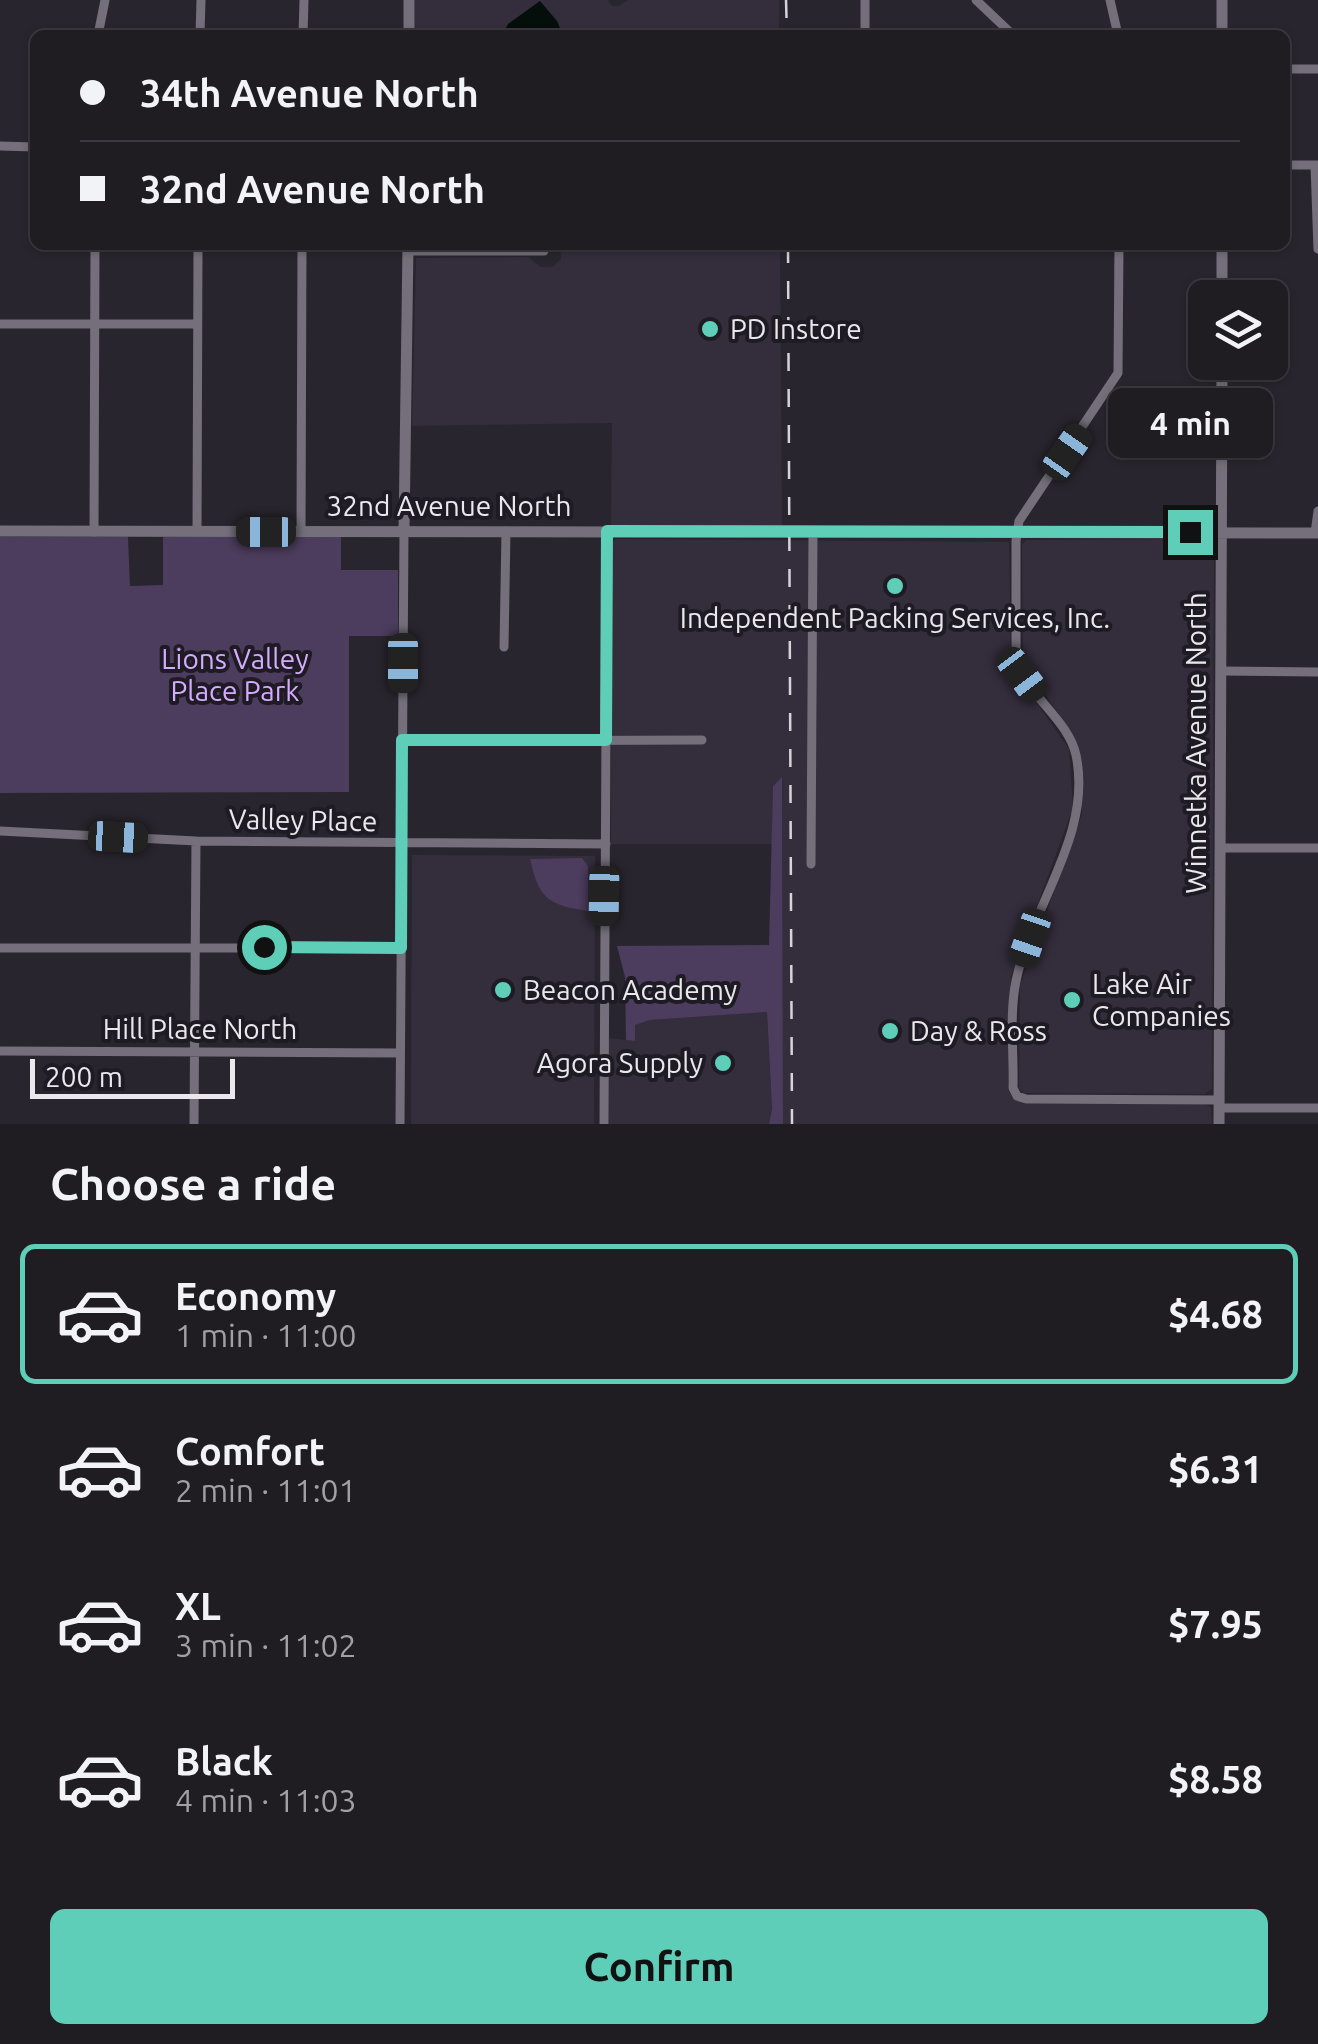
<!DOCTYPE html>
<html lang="en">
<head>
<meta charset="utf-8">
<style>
  body { margin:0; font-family:Ubuntu,sans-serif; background:#2c292f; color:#f1f3f6; height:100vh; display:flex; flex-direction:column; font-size:38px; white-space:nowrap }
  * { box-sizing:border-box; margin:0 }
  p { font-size:32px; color:#a1a1a5 }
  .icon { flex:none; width:55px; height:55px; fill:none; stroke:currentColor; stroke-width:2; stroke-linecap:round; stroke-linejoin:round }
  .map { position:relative; height:1124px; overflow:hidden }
  .sheet { display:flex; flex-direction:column; background:#1f1c22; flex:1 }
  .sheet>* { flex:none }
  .top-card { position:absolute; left:30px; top:30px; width:1260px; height:220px; border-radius:15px; box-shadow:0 2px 8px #0004,0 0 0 2px #3c3a40; display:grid; align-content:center; height:220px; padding:0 50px; background:#1f1c22 }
  .buttons { position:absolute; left:1188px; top:280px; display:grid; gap:20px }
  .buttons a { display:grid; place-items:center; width:100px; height:100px; border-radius:15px; background:#1f1c22; box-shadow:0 2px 8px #0004,0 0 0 2px #3c3a40; font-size:50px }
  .scale { position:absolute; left:30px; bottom:25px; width:205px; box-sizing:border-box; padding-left:10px; border:5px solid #eae7ed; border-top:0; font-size:28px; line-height:35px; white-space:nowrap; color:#eae7ed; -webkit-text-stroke:8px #1f1b24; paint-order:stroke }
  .end { position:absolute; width:45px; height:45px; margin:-22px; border:12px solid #5eceb8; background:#111; box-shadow:0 0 0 5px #111 }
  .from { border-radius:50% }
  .bubble { position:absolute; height:70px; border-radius:15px; background:#1f1c22; box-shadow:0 2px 8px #0004,0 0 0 2px #3c3a40; font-size:32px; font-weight:600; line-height:70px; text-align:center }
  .car { position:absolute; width:30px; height:60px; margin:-30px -15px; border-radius:12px; box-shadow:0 0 8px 2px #0007; background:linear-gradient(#222 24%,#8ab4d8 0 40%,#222 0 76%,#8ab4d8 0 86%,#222 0) }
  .top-card b { display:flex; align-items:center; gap:35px; height:95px; font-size:38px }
  .top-card b+b { border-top:2px solid #3c3a40 }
  .top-card i { width:25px; height:25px; background:#f1f3f6 }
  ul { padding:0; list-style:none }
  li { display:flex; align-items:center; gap:30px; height:140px; margin:0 20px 15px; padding:0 30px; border:5px solid transparent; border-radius:15px }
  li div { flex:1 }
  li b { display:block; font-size:38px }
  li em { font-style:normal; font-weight:600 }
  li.current { border-color:#5eceb8 }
  li>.icon { width:90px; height:90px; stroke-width:1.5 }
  h2 { padding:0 50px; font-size:45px; line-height:120px }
  .action { display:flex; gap:20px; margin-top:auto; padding:20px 50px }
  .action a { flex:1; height:115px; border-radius:15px; background:#5eceb8; color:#111; font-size:40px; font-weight:600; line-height:115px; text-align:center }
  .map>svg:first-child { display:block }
</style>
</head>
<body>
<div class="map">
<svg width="1318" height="1124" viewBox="0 0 1318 1124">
  <rect width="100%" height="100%" fill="#29252e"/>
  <path fill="#342d3c" d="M415,0H608L612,6H618L628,0H779V35H415Z
    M560,245H780L782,525H611L612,423L412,426L416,258L528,257L541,267H552L561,259Z
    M616,539L1009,542L1011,659L1021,681L1069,749L1073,808L1011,976L1008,1090L1013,1098L1024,1104H1205L1211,1107L1212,1124H783L782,778L773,786L772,844H611L612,542Z
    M1210,539L1214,544L1212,1089L1205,1094L1024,1093L1019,1088L1020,986L1082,814V760L1073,735L1023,661L1022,545L1026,540Z
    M412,855L595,856L594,1124H411Z
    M767,1012L772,1110L769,1124H609V1038L635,1041L634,1025L650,1020Z"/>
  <path fill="#4c3c5d" d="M0,537H128L130,586L163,585V537H341V570H398V636H349V792L0,793Z
    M782,777L783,1124H769L772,1109L767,1012L650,1020L635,1025V1041L626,1040L625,977L617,946L769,945L773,786Z
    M582,858L588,866V911C548,905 539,899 530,859Z"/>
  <path fill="#040f0c" d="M540,1L557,21L563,35H502L508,24Z"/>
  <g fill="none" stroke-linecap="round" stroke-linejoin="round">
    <path stroke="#746f7a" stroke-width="9" d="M976,0L1013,35
      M1110,0L1118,35
      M98,35L105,0
      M200,35L201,0
      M303,35L304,0
      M865,35V0
      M1285,69H1318
      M0,146L35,147
      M1285,165H1317
      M1315,165L1318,249
      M1119,245L1118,373L1019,521L1016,541V659C1026,695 1068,719 1076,755C1093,835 1031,906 1016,981C1009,1015 1014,1053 1013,1088L1017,1096L1026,1099L1218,1100
      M408,251H544
      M0,324H197
      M94,532L95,245
      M197,532L198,245
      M301,532L302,245
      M1315,533L1318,511
      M504,647L506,531
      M1221,671L1318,672
      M402,741L702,740
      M0,831L196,841L606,844
      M1220,848H1318
      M811,864L813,532
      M0,948H401
      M0,1051L400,1053
      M1219,1108H1318
      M194,1124L196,841
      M400,1124L404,531
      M604,1124L607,531"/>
    <path stroke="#746f7a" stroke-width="11" d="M409,35V0
      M1222,35V0
      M1222,298V245
      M0,531L1318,533
      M404,531L408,245
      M1219,1124L1222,362"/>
    <path stroke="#d6d3d9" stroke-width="2.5" stroke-dasharray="18 18" stroke-linecap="butt" d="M786,0L787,35
      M788,245L792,1124"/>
  </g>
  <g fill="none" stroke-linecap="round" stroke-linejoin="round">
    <path stroke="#5eceb8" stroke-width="12" d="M264,947L401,948L402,740H606L607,531L1190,532"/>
  </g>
  <g fill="#5eceb8" stroke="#1f1b24" stroke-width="4">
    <circle cx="710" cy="329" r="10"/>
    <circle cx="895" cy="586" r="10"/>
    <circle cx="503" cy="990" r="10"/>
    <circle cx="1072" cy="1000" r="10"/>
    <circle cx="890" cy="1031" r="10"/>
    <circle cx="723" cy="1063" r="10"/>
  </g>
  <g text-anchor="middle" stroke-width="8" stroke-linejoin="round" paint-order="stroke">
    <g font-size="28" fill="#eae7ed" stroke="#1f1b24" text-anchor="start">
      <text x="730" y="339">PD Instore</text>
      <text x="895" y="628" text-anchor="middle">Independent Packing Services, Inc.</text>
      <text x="1092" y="994">Lake Air<tspan x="1092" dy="32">Companies</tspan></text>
      <text x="523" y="1000">Beacon Academy</text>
      <text x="910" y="1041">Day &amp; Ross</text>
      <text x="703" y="1073" text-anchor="end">Agora Supply</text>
    </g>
    <g font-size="28" fill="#eae7ed" stroke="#1f1b24">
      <text x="449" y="516">32nd Avenue North</text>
      <text transform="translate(1196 743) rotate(-90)" y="10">Winnetka Avenue North</text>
      <text transform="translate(303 820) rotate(1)" y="10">Valley Place</text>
      <text x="200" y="1039">Hill Place North</text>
    </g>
    <g font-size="28" fill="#d4abfe" stroke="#1f1b24">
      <text x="235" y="669">Lions Valley<tspan x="235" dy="32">Place Park</tspan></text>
    </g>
  </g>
</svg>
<div class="buttons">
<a><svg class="icon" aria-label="layers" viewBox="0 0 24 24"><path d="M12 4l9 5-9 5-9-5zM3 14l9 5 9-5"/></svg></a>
</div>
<div class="scale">200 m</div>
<i class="end from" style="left:264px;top:947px"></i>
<i class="end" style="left:1190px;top:532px"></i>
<div class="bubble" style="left:1108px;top:388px;width:165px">4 min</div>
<i class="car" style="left:1067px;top:452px;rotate:35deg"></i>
<i class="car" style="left:266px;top:532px;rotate:270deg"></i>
<i class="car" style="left:403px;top:663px;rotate:180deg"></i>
<i class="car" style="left:1022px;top:675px;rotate:143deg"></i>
<i class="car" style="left:118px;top:837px;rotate:93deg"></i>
<i class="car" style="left:604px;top:896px;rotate:181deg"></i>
<i class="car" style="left:1030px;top:938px;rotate:199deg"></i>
<div class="top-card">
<b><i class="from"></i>34th Avenue North</b>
<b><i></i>32nd Avenue North</b>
</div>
</div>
<section class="sheet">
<h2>Choose a ride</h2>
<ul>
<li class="current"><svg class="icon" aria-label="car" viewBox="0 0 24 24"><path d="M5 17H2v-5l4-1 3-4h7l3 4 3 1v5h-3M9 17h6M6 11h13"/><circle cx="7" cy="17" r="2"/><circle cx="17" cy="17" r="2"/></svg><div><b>Economy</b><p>1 min · 11:00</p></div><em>$4.68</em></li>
<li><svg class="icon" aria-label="car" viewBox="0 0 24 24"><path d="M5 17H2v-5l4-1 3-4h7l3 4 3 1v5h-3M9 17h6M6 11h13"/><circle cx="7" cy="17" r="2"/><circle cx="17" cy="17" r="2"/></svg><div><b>Comfort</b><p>2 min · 11:01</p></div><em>$6.31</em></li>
<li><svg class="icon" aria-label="car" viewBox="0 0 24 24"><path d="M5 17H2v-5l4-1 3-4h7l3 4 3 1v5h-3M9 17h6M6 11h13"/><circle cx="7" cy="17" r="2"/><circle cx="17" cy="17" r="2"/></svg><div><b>XL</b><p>3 min · 11:02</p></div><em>$7.95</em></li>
<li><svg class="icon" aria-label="car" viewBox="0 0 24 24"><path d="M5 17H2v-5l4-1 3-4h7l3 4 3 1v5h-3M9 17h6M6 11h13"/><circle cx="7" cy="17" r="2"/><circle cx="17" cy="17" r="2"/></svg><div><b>Black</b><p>4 min · 11:03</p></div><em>$8.58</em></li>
</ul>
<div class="action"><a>Confirm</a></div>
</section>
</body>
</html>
